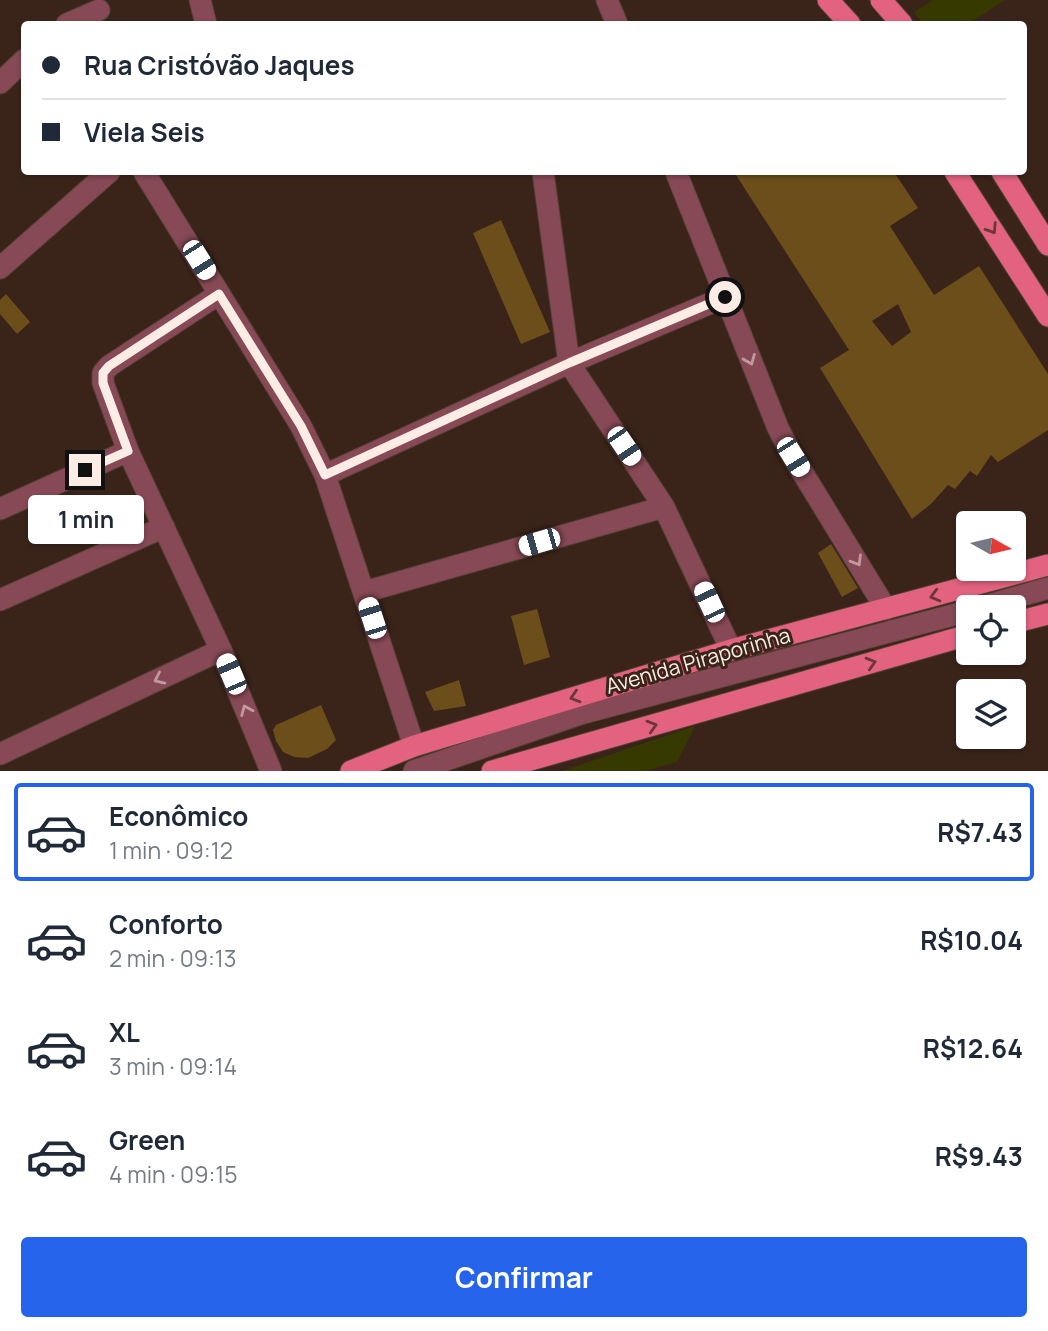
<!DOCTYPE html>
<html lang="pt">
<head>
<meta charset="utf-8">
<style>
  body { margin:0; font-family:Manrope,sans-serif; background:#f2f2f3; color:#1f2937; height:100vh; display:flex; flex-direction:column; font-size:26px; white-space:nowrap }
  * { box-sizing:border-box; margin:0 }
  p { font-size:23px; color:#747a83 }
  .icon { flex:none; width:38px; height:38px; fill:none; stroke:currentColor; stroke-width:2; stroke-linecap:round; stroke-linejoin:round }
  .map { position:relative; height:771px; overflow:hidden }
  .panel { display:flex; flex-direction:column; background:#fff; flex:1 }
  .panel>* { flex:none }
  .banner { position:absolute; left:21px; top:21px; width:1006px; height:154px; border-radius:7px; box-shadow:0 2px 5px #0004; display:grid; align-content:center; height:154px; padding:0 21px; background:#fff }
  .needle { width:46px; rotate:98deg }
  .controls { position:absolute; left:956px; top:511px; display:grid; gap:14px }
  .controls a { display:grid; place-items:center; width:70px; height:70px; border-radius:7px; background:#fff; box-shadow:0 2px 5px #0004; font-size:35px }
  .end { position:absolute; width:32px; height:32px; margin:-16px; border:9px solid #fbece5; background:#111; box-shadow:0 0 0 4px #111 }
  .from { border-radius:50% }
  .bubble { position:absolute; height:49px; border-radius:7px; background:#fff; box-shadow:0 2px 5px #0004; font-size:23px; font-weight:700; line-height:49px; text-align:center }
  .car { position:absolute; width:21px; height:42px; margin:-21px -10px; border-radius:9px; box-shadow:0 0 5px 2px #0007; background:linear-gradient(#fff 24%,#345 0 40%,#fff 0 76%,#345 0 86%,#fff 0) }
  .banner b { display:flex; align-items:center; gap:24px; height:66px; font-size:26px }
  .banner b+b { border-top:2px solid #e0e1e3 }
  .banner i { width:18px; height:18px; background:#1f2937 }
  ul { padding:12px 0 0; list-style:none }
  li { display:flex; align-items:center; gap:21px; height:98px; margin:0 14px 10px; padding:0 7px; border:4px solid transparent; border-radius:7px }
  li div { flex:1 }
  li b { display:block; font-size:26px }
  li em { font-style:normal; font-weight:700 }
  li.selected { border-color:#2563eb }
  li>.icon { width:63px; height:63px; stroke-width:1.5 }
  .cta { display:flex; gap:14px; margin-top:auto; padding:14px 21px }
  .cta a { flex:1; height:80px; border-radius:7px; background:#2563eb; color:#fff; font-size:28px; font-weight:700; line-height:80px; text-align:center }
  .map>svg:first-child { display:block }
</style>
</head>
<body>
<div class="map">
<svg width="1048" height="771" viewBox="0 0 1048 771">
  <rect width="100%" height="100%" fill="#3a241a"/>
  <path fill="#363900" d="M933,0H1005L968,24H923L914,12Z
    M695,726L677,762L645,771H562Z"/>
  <path fill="#6b4e1a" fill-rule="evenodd" d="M734,172H894L918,208L890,226L934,295L979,266L1048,374V430L998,462L991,455L977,476L970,471L955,489L948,485L931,504L912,519L820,368L849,350ZM898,304L911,332L892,346L872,321Z
    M501,220L550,332L521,344L473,233Z
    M6,294L30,322L17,334L0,314V300Z
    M831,544L858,588L842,597L818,553Z
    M537,609L550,657L524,665L511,616Z
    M459,680L466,706L434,711L425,692Z
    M321,705L336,740L327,749L308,758L294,757L283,752L276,741L273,730L276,725Z"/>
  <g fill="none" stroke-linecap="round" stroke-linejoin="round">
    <g stroke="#554036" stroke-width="23">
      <path id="minor" d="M200,0L206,24
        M607,0L617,24
        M67,24L99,10
        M0,83L24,60
        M144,172L301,426L325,475L414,746
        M543,172L569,363L664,507L731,650
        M676,172L778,428L793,457L886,609
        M0,268L109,172
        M219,294L109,366L103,373V383L128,451L221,650L271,771
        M325,475L569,363L725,297
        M0,509L128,451
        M364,592L664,507
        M0,600L164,527
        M982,607L1048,588
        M0,754L221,650
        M414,771L580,714L968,611"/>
    </g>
    <g stroke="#554036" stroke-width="23">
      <path id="major" d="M828,0L850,24
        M881,0L902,24
        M955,172L1048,316
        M1002,172L1048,245
        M1013,623L1048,614
        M351,771L414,746L731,650L1048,565
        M492,771L968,635"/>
    </g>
    <use href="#minor" stroke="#874955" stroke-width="21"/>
    <use href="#major" stroke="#e2627f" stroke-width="21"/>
  </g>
  <defs><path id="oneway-chevron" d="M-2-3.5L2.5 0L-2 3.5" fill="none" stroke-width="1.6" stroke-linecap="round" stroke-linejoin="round" transform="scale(1.75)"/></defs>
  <g stroke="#6c3738">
    <use href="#oneway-chevron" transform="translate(992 229) rotate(57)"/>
    <use href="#oneway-chevron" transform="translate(935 596) rotate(165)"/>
    <use href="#oneway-chevron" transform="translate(871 663) rotate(-16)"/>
    <use href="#oneway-chevron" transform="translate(575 697) rotate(163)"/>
    <use href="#oneway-chevron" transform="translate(652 726) rotate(-16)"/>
  </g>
  <g stroke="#c19a9d">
    <use href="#oneway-chevron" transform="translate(750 360) rotate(68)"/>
    <use href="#oneway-chevron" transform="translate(857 561) rotate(59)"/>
    <use href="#oneway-chevron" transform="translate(159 679) rotate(155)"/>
    <use href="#oneway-chevron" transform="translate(246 710) rotate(-113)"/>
  </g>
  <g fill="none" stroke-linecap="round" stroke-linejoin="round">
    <path stroke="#fbece5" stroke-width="9" d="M85,470L128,451L103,383V373L109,366L219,294L301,426L325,475L569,363L725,297"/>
  </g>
  <g text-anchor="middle" stroke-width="6" stroke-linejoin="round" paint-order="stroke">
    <g font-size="21" fill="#fbece5" stroke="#3a241a">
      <text transform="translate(698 661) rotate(-16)" y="7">Avenida Piraporinha</text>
    </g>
  </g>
</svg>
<div class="controls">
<a><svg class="needle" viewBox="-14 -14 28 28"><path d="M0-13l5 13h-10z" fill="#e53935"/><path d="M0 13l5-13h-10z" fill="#747a83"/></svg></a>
<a><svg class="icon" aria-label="locate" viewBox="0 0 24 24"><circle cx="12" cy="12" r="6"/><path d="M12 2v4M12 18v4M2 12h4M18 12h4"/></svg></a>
<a><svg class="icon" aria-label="layers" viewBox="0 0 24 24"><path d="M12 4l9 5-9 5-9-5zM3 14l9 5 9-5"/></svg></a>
</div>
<i class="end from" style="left:725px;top:297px"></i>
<i class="end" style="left:85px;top:470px"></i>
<div class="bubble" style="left:28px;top:495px;width:116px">1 min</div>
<i class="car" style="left:199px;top:260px;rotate:148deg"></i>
<i class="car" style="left:624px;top:446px;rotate:146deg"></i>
<i class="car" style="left:793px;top:457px;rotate:148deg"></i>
<i class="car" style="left:539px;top:542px;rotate:254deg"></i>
<i class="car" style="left:709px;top:602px;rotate:335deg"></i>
<i class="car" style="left:372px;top:618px;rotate:342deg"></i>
<i class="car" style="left:231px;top:674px;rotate:337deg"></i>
<div class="banner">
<b><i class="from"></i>Rua Cristóvão Jaques</b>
<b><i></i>Viela Seis</b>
</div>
</div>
<section class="panel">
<ul>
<li class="selected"><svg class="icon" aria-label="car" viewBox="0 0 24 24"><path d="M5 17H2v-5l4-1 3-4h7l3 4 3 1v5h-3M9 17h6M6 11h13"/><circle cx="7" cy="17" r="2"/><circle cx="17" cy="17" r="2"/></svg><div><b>Econômico</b><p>1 min · 09:12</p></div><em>R$7.43</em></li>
<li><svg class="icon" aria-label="car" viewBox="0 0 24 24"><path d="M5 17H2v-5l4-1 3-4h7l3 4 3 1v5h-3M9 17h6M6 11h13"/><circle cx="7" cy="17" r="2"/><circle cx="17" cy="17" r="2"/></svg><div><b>Conforto</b><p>2 min · 09:13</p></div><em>R$10.04</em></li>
<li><svg class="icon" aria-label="car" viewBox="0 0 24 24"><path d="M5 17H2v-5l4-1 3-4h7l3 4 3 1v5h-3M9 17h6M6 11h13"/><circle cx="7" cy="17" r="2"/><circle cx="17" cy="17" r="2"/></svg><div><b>XL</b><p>3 min · 09:14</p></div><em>R$12.64</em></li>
<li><svg class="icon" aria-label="car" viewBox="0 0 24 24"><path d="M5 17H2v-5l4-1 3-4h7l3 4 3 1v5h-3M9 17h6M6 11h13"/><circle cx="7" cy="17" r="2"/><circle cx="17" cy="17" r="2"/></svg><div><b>Green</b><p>4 min · 09:15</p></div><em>R$9.43</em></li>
</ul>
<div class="cta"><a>Confirmar</a></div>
</section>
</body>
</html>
